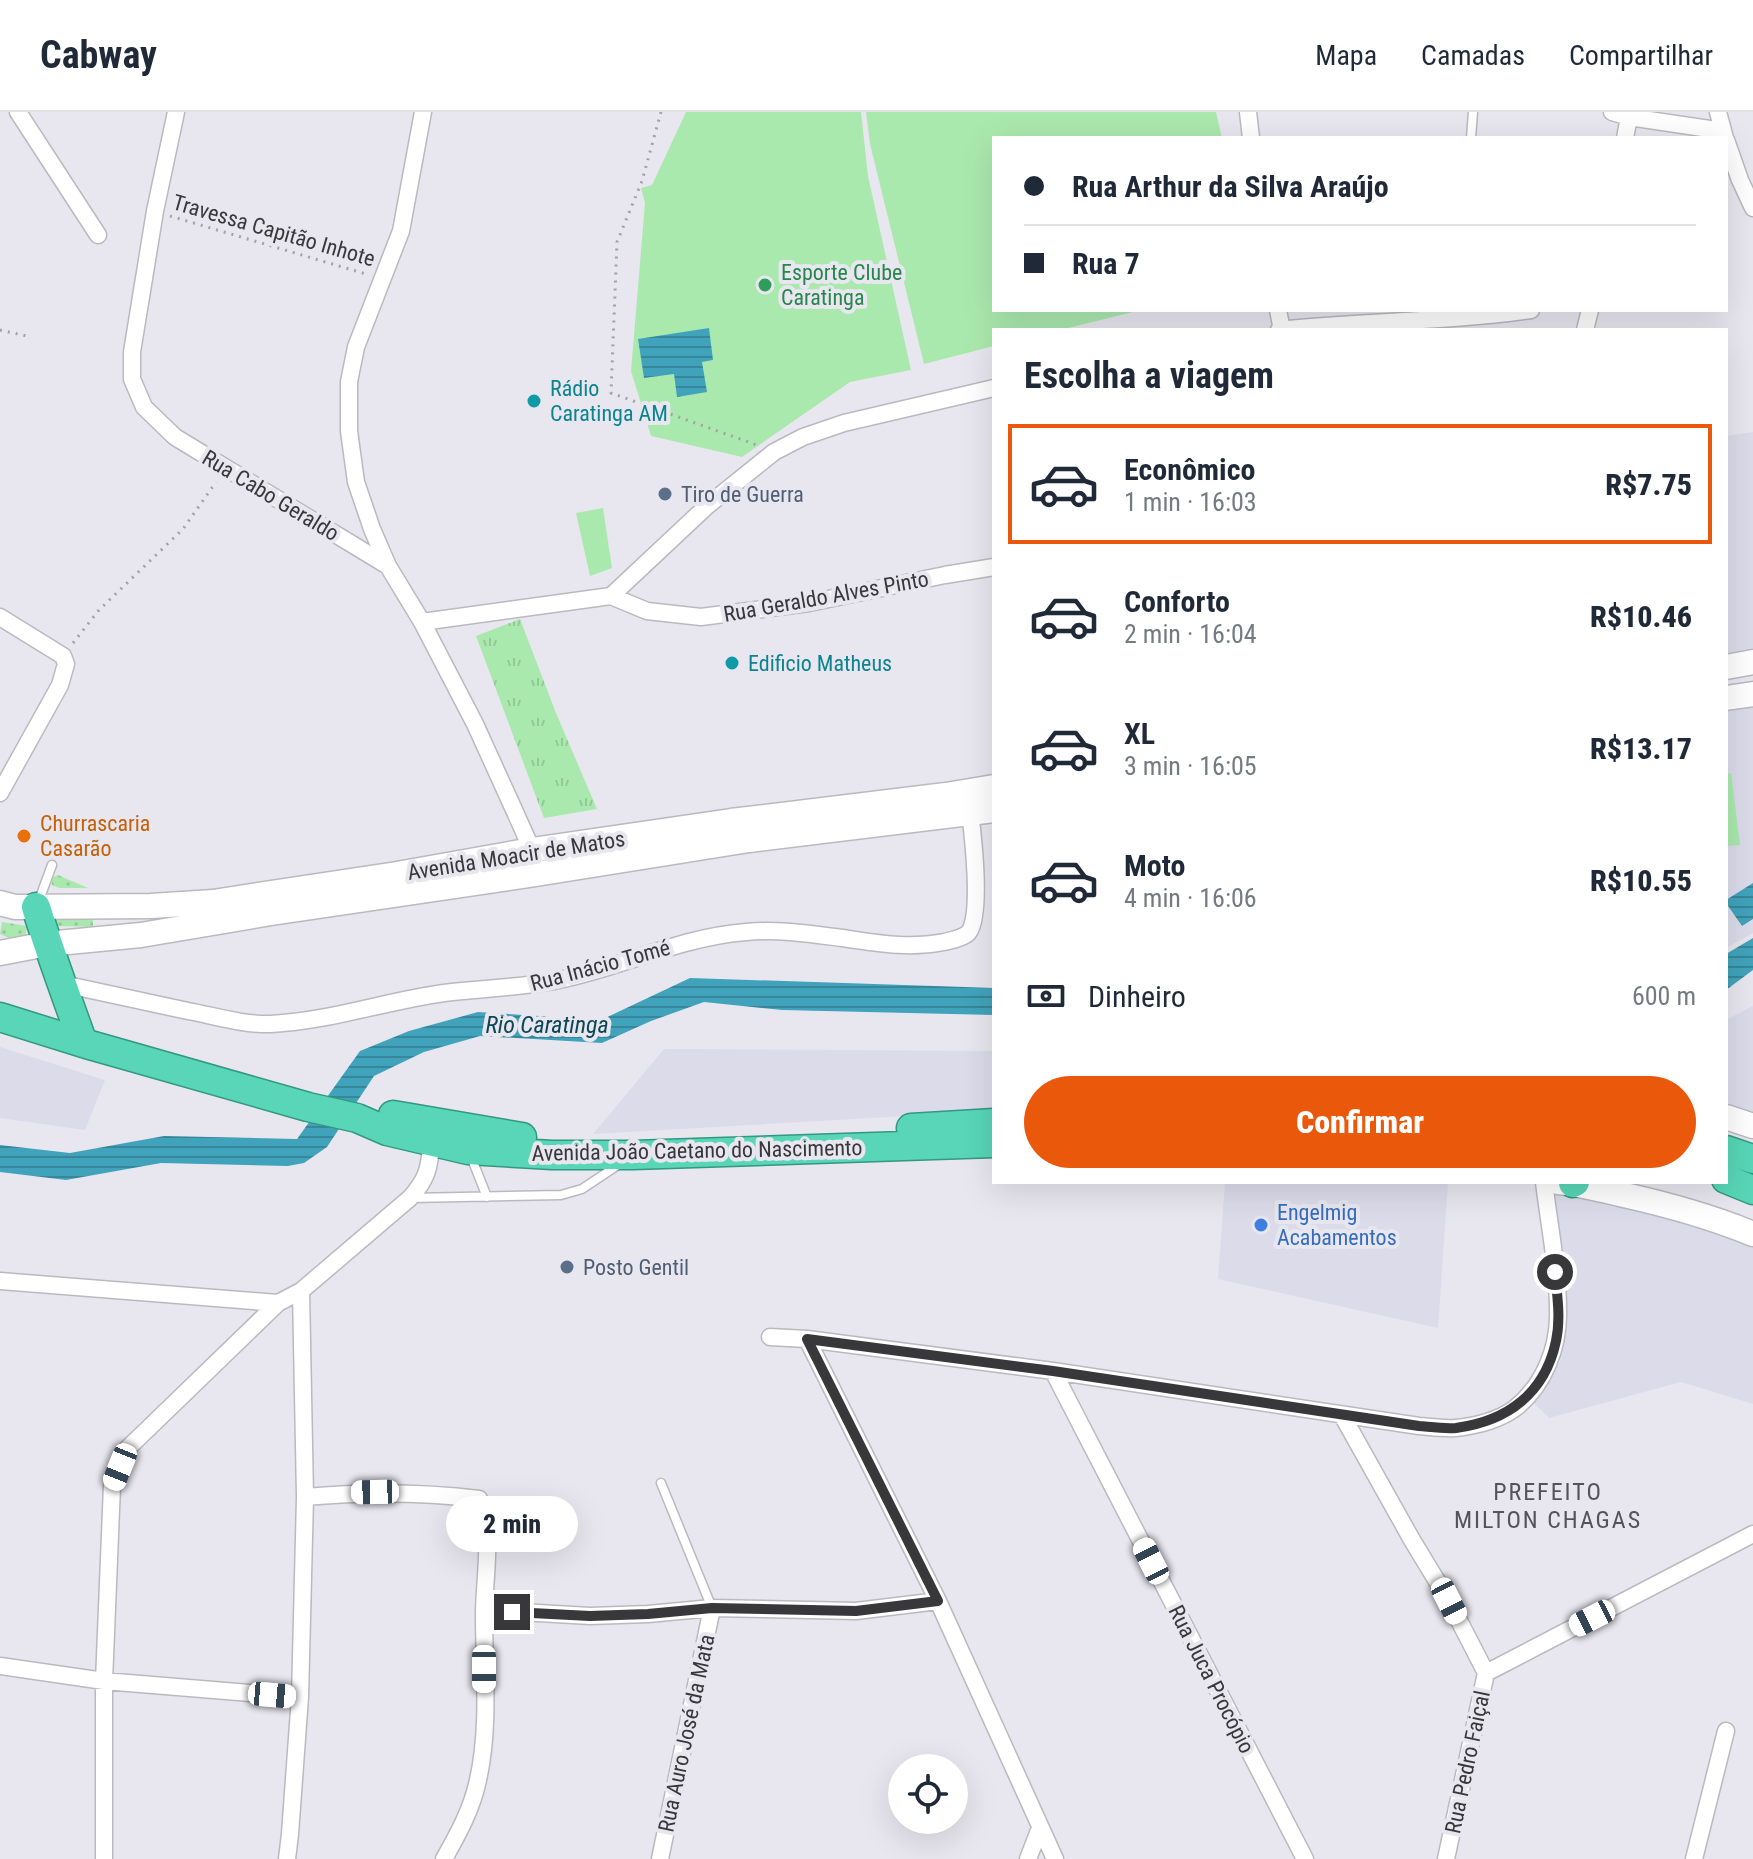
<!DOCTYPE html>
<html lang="pt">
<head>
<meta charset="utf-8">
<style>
  body { margin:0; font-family:"Roboto Condensed",sans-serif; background:#f6f6f7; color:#1f2937; height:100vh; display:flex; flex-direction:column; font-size:30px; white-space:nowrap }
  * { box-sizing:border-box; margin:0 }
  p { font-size:26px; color:#747a83 }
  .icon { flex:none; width:44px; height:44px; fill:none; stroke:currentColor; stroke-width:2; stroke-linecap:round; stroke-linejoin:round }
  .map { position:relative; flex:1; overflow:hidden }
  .panel { position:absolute; left:992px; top:216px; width:736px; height:856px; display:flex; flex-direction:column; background:#fff; border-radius:0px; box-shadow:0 8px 32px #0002 }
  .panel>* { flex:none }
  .banner { position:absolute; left:992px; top:24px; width:736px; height:176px; border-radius:0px; box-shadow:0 8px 32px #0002; display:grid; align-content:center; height:176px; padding:0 32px; background:#fff }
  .fabs { position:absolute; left:888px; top:1642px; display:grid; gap:16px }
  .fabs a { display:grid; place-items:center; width:80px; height:80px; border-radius:50%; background:#fff; box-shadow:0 8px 32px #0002; font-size:40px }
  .end { position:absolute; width:36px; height:36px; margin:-18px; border:10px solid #38383b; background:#fff; box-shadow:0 0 0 4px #fff }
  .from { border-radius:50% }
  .bubble { position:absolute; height:56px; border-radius:28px; background:#fff; box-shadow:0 8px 32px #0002; font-size:26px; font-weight:800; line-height:56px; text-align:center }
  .car { position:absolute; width:24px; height:48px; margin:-24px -12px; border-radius:10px; box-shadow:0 0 6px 2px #0007; background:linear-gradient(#fff 24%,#345 0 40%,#fff 0 76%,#345 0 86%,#fff 0) }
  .banner b { display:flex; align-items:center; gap:28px; height:76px; font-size:30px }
  .banner b+b { border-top:2px solid #e0e1e3 }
  .banner i { width:20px; height:20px; background:#1f2937 }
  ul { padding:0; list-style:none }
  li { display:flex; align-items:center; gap:24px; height:120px; margin:0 16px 12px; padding:0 16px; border:4px solid transparent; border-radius:0px }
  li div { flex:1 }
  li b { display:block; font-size:30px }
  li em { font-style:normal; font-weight:800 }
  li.active { border-color:#ea580c }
  li>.icon { width:72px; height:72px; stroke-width:1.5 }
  h2 { padding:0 32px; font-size:36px; line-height:96px }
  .pay { display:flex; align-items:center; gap:20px; height:88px; padding:0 32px; font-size:30px }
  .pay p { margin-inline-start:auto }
  .primary-button { display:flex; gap:16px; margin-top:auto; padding:16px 32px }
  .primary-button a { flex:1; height:92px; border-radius:48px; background:#ea580c; color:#fff; font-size:32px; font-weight:800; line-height:92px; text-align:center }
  header { display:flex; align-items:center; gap:48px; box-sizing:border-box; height:112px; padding:0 40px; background:#fff; border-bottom:2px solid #e0e1e3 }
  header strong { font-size:38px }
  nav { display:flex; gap:44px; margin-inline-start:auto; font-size:28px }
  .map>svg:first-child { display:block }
</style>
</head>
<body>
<header>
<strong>Cabway</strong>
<nav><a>Mapa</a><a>Camadas</a><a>Compartilhar</a></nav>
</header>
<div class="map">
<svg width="1753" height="1747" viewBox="0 0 1753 1747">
  <defs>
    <pattern id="grass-tufts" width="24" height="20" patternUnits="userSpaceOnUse" patternTransform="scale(2)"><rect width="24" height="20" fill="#aae9ae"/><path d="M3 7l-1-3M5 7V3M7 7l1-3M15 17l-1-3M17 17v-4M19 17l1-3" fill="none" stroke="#93c997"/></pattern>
    <pattern id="garden-dots" width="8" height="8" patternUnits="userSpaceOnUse" patternTransform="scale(2)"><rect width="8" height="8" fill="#aae9ae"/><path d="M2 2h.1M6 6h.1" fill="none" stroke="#93c997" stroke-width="1.8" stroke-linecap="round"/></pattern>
    <pattern id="water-rules" width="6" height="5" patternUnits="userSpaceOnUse" patternTransform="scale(2)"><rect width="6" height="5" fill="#41a3bb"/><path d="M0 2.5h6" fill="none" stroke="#378699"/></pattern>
  </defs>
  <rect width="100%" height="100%" fill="#e8e7ef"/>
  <path fill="#dcdbea" d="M1753,320V536L1726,541V324Z
    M1753,593V821L1726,836V597Z
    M1753,894V1005L1726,996V908Z
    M0,935L105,968L85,1018L0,1006Z
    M664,937L994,939V999L593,1022Z
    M1225,1070H1448L1438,1216L1218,1167Z
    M1554,1073L1753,1130V1292L1681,1270L1549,1306L1533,1290L1560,1250L1566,1216Z"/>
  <path fill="url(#grass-tufts)" d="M520,507L556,601L597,697L544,706L476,524Z"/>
  <path fill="url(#garden-dots)" d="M58,763L88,776H59L52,773L51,766Z
    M47,802L93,805V815L56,814Z
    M2,810L27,814L24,833L0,822Z"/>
  <path fill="#aae9ae" d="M686,0H861L868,64L911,258L850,270L742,345L651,324L631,259L645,91L641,76L652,73Z
    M866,0H1216L1222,26H994V198H1141L1060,218H994V234L924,252L870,32Z
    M603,396L612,456L590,464L576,401Z
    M1731,661L1740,733L1726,734V662Z"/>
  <path fill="url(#water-rules)" d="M709,216L713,248L702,250L707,280L677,285L674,262L644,266L638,227Z
    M1753,771V807L1742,814L1726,791V788Z
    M1753,826V858L1726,878V842Z
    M690,866L994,876V903L782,898L704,890L651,909L602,931L480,924L424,940L374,964L327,1035L304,1051L288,1054L161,1051L66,1068L0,1060V1033L70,1041L164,1024L297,1027L360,939L409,919L478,900L601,908Z"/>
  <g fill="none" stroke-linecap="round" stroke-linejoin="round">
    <g stroke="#bab9c1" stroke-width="11">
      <path id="service" d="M1471,26L1473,0
        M38,791L52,753
        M470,1042L487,1085
        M411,1086L561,1083L582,1077L621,1051
        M661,1371L712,1496"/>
    </g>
    <g stroke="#bab9c1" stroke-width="19">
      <path id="minor" d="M18,0L98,123
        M176,0L155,99L132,240V267L144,295L175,325L388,454L422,510L475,612L515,700L532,738L534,748
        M1248,0L1251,26
        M1612,0L1629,5L1723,19
        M1718,0L1725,26
        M1625,26L1629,5
        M1726,28L1740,68L1753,96
        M1278,198L1282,218
        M1279,218C1363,209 1448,210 1531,198
        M1585,218L1590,198
        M388,454L372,417L356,370L349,319V270L356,235L401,119L423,0
        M611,484L707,394L774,340L803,325L844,311L994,276
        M0,505L63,544L66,552L60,573L0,681
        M422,510L611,484L647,499L701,505L809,491L945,463L994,455
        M63,872C105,881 146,890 188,899C215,904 244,913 271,912C330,909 386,889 444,881C482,876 521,876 559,868C622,855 681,825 746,820C778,817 811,822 842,826C878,831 908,837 944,830C952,828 960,827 967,822C984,811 972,715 969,692
        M0,1169L278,1191
        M770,1225L807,1227L1053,1259L1419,1314C1431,1315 1444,1317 1456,1316C1475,1314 1498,1308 1514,1297C1544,1274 1559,1235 1558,1199C1558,1156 1549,1112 1544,1070
        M807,1227L938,1489L1055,1747
        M1053,1259L1305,1747
        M1342,1303L1412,1428L1449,1489L1486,1561L1446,1747
        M305,1385C364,1380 420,1380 479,1387C494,1420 484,1466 484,1502C484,1557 490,1615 478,1668C472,1697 458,1722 444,1747
        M484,1498L590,1504L648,1502L712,1496L856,1499L938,1489
        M0,1554L104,1569L300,1585
        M1486,1561L1753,1422
        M104,1747V1569L112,1374L127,1337L278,1191L301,1179L410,1086C427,1067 430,1056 431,1030
        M287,1747L290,1722L300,1585L305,1385L301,1179
        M660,1747L712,1496
        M1028,1747L1040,1716
        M1694,1747L1726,1619"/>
    </g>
    <g stroke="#bab9c1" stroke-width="27">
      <path id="secondary" d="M1726,555L1753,550
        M1726,586L1753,582
        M0,791L15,795L151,794L213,790L397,762L532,738L731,709L946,683L994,675
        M0,841L47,832L141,823L271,801L536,762L749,728L994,698
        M1726,1005L1753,1014
        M1558,1070C1579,1072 1599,1077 1620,1082C1665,1092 1710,1104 1753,1122"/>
    </g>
    <g stroke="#329880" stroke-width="31">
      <path id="trunk" d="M36,795C50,841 67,886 83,931
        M0,905L83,931L308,995L357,1006L387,1019L468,1038L552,1043H633L994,1031
        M393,1003L522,1025
        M911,1016L994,1011
        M1726,1038L1753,1047
        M1726,1067L1753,1078
        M1573,1071L1575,1070"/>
    </g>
    <path stroke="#a2a1a7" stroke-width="3" stroke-dasharray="2 6" stroke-linecap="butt" d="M661,0L642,69L617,130L611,281L757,333
      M170,104L366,162
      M0,218L27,224
      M73,531L99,498L183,417L216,370"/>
    <use href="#service" stroke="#fff" stroke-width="8"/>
    <use href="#minor" stroke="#fff" stroke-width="16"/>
    <use href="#secondary" stroke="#fff" stroke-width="24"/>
    <use href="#trunk" stroke="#58d6b7" stroke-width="28"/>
  </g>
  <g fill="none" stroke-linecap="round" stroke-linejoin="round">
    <path stroke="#38383b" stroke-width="10" d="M512,1500L590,1504L648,1502L712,1496L856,1499L938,1489L807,1227L1053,1259L1419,1314C1431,1315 1444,1317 1456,1316C1508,1309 1545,1281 1556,1229C1561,1206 1557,1183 1555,1160"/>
  </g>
  <circle fill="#2e9e5b" stroke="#e8e7ef" stroke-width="3" cx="765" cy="173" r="8"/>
  <g fill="#0f9aa8" stroke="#e8e7ef" stroke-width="3">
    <circle cx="534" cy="289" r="8"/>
    <circle cx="732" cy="551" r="8"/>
  </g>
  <g fill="#5c6f8a" stroke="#e8e7ef" stroke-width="3">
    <circle cx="665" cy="382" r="8"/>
    <circle cx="567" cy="1155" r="8"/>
  </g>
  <circle fill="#e8710a" stroke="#e8e7ef" stroke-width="3" cx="24" cy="724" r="8"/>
  <circle fill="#3f7fe0" stroke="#e8e7ef" stroke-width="3" cx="1261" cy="1113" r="8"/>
  <g text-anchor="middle" stroke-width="8" stroke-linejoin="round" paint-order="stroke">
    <g font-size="22" fill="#38383b" stroke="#e8e7ef">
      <text transform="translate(274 118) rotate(16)" y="8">Travessa Capitão Inhote</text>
      <text transform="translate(271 383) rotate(31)" y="8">Rua Cabo Geraldo</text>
      <text transform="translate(826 484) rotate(-10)" y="8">Rua Geraldo Alves Pinto</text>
      <text transform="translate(516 743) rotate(-9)" y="8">Avenida Moacir de Matos</text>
      <text transform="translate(600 853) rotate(-15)" y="8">Rua Inácio Tomé</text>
      <text transform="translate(697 1038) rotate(-1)" y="8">Avenida João Caetano do Nascimento</text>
      <text transform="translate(1212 1567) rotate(63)" y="8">Rua Juca Procópio</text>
      <text transform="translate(686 1621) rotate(-78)" y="8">Rua Auro José da Mata</text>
      <text transform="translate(1467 1650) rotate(-78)" y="8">Rua Pedro Faiçal</text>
    </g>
    <g font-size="22" fill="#27864d" stroke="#e8e7ef" text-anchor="start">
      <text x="781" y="168">Esporte Clube<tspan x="781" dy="25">Caratinga</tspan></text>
    </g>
    <g font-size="22" fill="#0d838f" stroke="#e8e7ef" text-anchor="start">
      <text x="550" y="284">Rádio<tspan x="550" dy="25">Caratinga AM</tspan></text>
      <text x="748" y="559">Edificio Matheus</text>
    </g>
    <g font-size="22" fill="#4e5e75" stroke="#e8e7ef" text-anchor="start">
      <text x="681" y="390">Tiro de Guerra</text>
      <text x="583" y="1163">Posto Gentil</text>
    </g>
    <g font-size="22" fill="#c56008" stroke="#e8e7ef" text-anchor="start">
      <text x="40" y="719">Churrascaria<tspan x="40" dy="25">Casarão</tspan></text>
    </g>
    <g font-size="22" fill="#366cbe" stroke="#e8e7ef" text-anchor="start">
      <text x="1277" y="1108">Engelmig<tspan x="1277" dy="25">Acabamentos</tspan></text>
    </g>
    <g font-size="24" font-style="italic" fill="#0b4653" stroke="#e8e7ef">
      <text x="547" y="921">Rio Caratinga</text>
    </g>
    <g font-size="24" letter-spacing="2" fill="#54535a" stroke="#e8e7ef">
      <text x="1548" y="1388">PREFEITO<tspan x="1548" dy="28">MILTON CHAGAS</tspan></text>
    </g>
  </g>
</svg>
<div class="fabs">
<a><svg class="icon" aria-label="locate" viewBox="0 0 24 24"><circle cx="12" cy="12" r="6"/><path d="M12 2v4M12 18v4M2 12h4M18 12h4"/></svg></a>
</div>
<i class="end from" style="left:1555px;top:1160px"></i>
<i class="end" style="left:512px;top:1500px"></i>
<div class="bubble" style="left:446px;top:1384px;width:132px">2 min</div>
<i class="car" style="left:120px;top:1355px;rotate:202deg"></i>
<i class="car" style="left:375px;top:1380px;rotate:269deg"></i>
<i class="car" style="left:1151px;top:1449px;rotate:333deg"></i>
<i class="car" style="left:1449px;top:1489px;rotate:153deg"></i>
<i class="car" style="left:1592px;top:1506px;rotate:243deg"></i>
<i class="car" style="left:484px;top:1557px;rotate:180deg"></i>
<i class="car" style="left:272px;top:1583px;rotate:95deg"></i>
<div class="banner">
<b><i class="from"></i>Rua Arthur da Silva Araújo</b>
<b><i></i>Rua 7</b>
</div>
<section class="panel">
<h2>Escolha a viagem</h2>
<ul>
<li class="active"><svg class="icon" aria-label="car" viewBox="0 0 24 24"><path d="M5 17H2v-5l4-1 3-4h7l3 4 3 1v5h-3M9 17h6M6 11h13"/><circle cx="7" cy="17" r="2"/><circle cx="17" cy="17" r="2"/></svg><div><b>Econômico</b><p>1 min · 16:03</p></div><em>R$7.75</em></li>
<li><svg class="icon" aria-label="car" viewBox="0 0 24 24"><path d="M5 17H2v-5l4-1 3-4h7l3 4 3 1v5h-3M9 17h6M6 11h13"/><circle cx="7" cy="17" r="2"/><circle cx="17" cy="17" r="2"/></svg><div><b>Conforto</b><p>2 min · 16:04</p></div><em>R$10.46</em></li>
<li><svg class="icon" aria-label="car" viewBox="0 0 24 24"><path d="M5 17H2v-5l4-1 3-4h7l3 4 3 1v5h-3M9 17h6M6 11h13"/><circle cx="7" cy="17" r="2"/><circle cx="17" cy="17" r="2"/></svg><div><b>XL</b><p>3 min · 16:05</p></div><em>R$13.17</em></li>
<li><svg class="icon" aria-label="car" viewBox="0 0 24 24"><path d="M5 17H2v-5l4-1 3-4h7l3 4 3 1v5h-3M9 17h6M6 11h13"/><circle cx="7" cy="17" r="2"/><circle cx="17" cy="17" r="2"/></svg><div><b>Moto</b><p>4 min · 16:06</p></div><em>R$10.55</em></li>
</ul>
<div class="pay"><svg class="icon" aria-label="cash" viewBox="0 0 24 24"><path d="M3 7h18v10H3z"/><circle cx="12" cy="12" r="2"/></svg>Dinheiro<p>600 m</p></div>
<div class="primary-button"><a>Confirmar</a></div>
</section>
</div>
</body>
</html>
